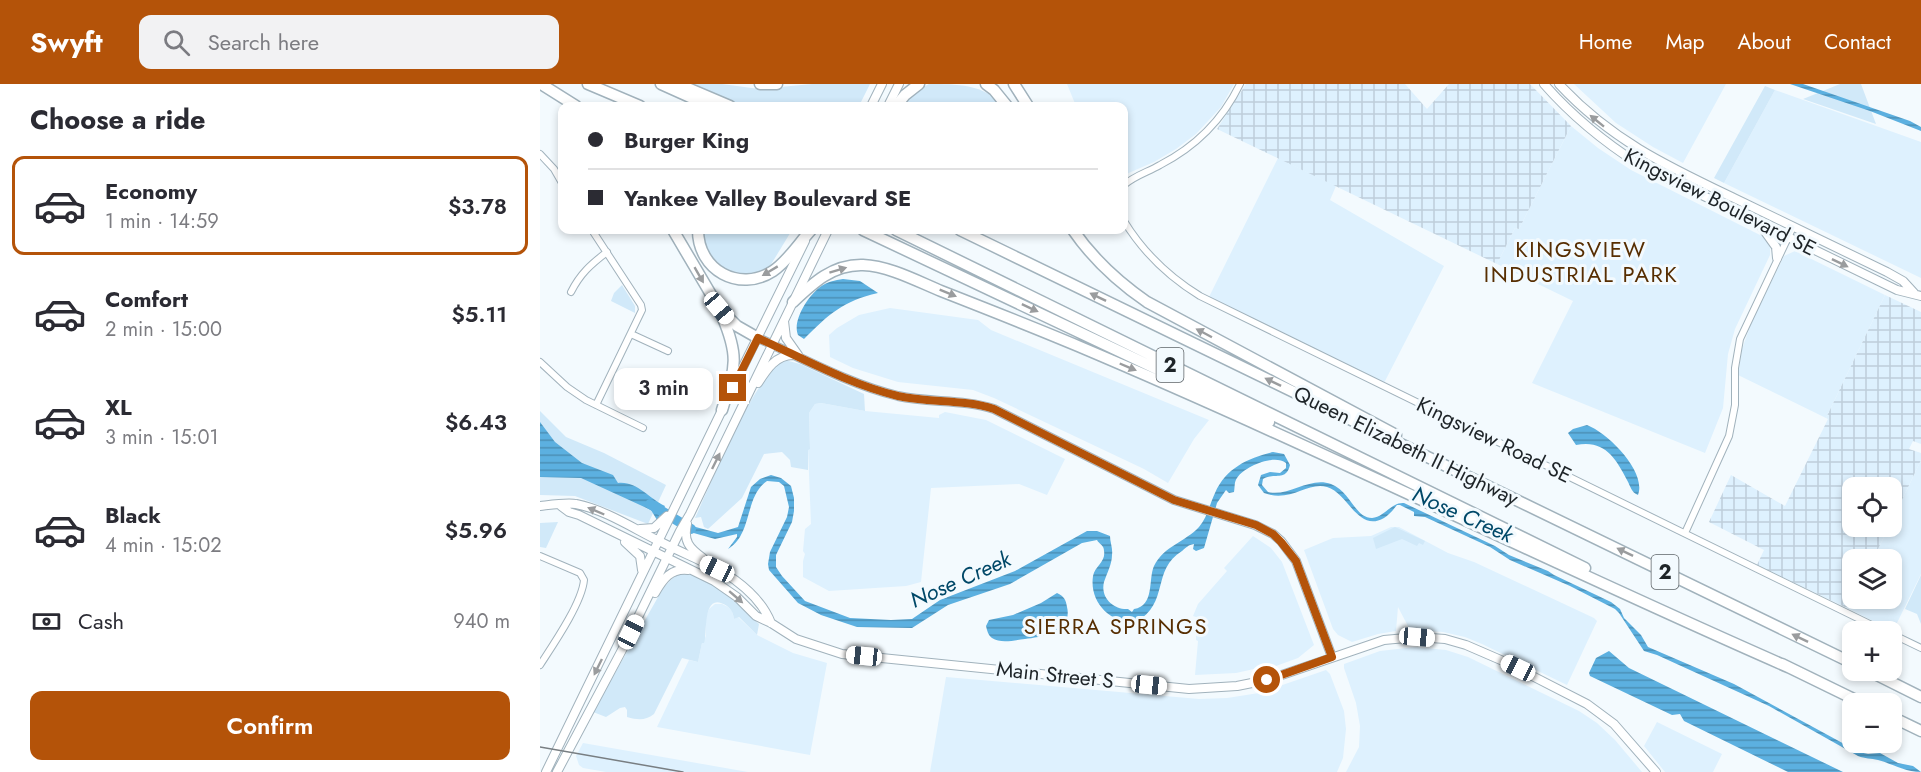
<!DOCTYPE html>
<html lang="en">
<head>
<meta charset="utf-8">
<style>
  body { margin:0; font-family:Jost,sans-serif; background:#f2f2f3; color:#2b2b33; height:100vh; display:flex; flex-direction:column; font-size:22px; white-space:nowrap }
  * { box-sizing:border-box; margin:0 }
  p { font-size:20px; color:#7c7c81 }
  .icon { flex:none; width:33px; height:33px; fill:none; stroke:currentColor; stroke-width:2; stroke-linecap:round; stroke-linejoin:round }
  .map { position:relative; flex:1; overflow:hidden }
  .sheet { display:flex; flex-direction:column; background:#fff; width:540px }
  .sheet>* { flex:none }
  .banner { position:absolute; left:18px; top:18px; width:570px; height:132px; border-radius:12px; box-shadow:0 3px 9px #0003; display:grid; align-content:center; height:132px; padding:0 30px; background:#fff }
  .tools { position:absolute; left:1302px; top:393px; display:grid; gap:12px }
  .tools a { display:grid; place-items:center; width:60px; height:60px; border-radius:12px; background:#fff; box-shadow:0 3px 9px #0003; font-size:30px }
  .end { position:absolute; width:27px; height:27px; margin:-14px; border:8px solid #b45309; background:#fff; box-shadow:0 0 0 3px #fff }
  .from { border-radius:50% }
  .bubble { position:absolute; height:42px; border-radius:12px; background:#fff; box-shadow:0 3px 9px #0003; font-size:20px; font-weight:600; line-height:42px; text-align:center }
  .car { position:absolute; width:18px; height:36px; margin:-18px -9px; border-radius:8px; box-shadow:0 0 4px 2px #0007; background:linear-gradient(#fff 24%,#345 0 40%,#fff 0 76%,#345 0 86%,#fff 0) }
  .banner b { display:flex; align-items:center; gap:21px; height:57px; font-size:22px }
  .banner b+b { border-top:2px solid #e1e1e2 }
  .banner i { width:15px; height:15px; background:#2b2b33 }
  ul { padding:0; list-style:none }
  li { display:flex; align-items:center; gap:18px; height:99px; margin:0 12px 9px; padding:0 18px; border:3px solid transparent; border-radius:12px }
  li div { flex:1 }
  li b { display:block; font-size:22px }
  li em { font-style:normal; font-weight:600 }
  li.on { border-color:#b45309 }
  li>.icon { width:54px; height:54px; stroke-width:1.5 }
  h2 { padding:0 30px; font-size:27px; line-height:72px }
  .pay { display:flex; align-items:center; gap:15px; height:66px; padding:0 30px; font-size:22px }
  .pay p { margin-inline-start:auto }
  .action { display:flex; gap:12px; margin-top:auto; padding:12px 30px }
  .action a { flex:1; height:69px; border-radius:12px; background:#b45309; color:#fff; font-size:24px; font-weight:600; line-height:69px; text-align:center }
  header { display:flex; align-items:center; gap:36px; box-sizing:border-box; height:84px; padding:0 30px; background:#b45309; color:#fff }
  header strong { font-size:28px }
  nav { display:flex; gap:33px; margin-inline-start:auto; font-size:21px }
  .search { width:420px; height:54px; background:#f2f2f3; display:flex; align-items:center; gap:15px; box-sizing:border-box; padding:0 21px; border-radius:12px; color:#7c7c81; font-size:22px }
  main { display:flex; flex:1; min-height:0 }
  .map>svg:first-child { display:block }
</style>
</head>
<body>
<header>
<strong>Swyft</strong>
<div class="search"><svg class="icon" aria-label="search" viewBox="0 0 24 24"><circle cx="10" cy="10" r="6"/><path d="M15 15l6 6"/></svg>Search here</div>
<nav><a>Home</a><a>Map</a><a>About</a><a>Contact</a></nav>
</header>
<main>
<section class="sheet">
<h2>Choose a ride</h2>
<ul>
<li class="on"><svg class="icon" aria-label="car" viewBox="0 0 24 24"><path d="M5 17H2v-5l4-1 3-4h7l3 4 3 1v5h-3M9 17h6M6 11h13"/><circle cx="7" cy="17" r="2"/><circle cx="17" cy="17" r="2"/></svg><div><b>Economy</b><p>1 min · 14:59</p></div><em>$3.78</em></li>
<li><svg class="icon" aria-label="car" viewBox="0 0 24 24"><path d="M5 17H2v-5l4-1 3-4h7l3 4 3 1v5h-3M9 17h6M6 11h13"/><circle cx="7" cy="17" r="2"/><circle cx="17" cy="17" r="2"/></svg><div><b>Comfort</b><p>2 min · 15:00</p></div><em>$5.11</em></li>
<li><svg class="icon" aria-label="car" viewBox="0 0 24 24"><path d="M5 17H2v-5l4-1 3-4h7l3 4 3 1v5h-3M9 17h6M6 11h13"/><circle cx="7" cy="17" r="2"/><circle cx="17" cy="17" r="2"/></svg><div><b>XL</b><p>3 min · 15:01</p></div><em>$6.43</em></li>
<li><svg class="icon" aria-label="car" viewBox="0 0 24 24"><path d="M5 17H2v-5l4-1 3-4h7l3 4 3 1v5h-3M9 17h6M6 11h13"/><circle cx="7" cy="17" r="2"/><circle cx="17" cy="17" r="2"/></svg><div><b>Black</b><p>4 min · 15:02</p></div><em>$5.96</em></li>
</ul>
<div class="pay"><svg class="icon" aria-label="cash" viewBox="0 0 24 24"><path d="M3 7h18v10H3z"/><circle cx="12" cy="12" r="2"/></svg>Cash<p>940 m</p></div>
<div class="action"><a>Confirm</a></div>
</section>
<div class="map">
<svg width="1381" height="688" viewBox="0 0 1381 688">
  <defs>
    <pattern id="industrial-grid" width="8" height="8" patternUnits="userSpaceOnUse" patternTransform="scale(1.5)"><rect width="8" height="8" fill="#def1fe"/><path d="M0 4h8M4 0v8" fill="none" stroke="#beceda"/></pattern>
    <pattern id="water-rules" width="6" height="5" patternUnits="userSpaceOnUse" patternTransform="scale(1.5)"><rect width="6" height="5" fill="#5cb0e0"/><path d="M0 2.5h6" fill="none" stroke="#4b8fb6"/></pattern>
  </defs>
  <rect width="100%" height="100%" fill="#f3fafe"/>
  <path fill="#def1fe" d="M527,0H694L681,23L656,50L636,65L614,78L584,91V22H536Z
    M1034,0H1186L1143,79L1113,63L1076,39Z
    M1235,6L1381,58V194L1184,99Z
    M1031,42L1058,64L1091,86L1224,153L1230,162V171L1195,245L1188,270L1183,324L1165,369L992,299L1033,217L957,180L975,144L979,145Z
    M738,74L796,102L790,116L904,182L844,299L669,213Z
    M1255,167L1345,211L1286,334L1198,291L1202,265L1212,237L1244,172Z
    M350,224L438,236L451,246L669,336L654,355L628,399L604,385L454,314L433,306L358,298L313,284L290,273L289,251L297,244L319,231Z
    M281,319L325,327L399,334V331L405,328L446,336L525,375L507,411L479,400L391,404L381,498L366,502L289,507L263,493V477L265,470L263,467L265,445L271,440L268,365H270L269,329L275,320Z
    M1381,376V490L1353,547L1309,525L1314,515L1352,514V476L1333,475L1349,443L1352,442V437Z
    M851,443H859L908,469L934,478L1054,534L1057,537L1027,601L942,560L925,553L903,548L870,546L858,523L856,547L838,550L812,558L798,551L793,545L764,466L793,454L831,452Z
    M713,452L731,464L742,478L774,561L758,574L736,582L732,581L696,589L655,591L658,557L656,556V533L653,532L658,520L687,487L684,484Z
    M175,520H182L188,523L192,527L194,535L198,533L217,551L253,569L287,579L270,671L117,643L149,576L158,578L162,559L166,552V532L169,525Z
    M875,563L906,566L928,573L1039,627L1057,639L1075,656L1102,688H806L819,663L820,642L816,619L804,584V580L840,567Z
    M786,586L790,590L804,627L806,645L803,674L797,688H390L406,593L659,615L687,614L719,609Z
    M1117,638L1182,670L1173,688H1125L1104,662Z
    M43,659L208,688H66L43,684L39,681L36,672Z"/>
  <path fill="url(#industrial-grid)" d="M706,0H865L887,25L909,0H990L1031,42L979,145L975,144L957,180L677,45Z
    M1345,211L1381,228V360L1373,357L1369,365L1381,369V376L1352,437V404H1312V442L1349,443L1333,475L1312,476L1314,515L1309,525L1217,481L1224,466L1169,438L1191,391L1245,422L1288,335L1286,334Z"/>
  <path fill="#d1e9f9" d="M151,0H182L219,5L272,0H330L319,22H204Z
    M389,0C415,0 447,0 461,22H360L373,9Z
    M1300,0H1321L1336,40L1263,15Z
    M1225,2L1235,6L1184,99L1174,94Z
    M162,146H252L227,187L208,193L188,190L164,166Z
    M82,201L95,222V229L71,217L74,209Z
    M245,276L260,280L324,310L325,327L281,319L275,320L269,329L270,365L268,366V386L251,383L250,376L242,368L224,370L202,414L168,445L164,443L161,433L155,434C170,402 216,287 245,276Z
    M0,327L26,353L64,369L126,401L108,440L35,412L0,411Z
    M18,438L6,464L0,463V439Z
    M855,443L885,457L883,461L879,459L877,462L862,455L836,465L833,454Z
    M144,489C175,495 197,520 219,540L217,551L199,533L194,535C193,529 192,526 187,522C161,505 168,551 164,559H162L158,578L142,574L114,630C105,637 98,636 87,633V626L85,623L80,624L66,633L53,628L122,506C129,498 133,491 144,489Z
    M1381,491V540L1377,530L1365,525Z"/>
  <path fill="url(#water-rules)" d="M1250,0H1263L1370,37L1381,43V47L1330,27Z
    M303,195L320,197L338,209C303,217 289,230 264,255L258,251C252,237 268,212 280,203C287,198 295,196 303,195Z
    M0,338L15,358L42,379L73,391L78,399C97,397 108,414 125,422L117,436L111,426L41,394L0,393Z
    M1047,341C1068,349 1107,388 1098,411C1091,408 1091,403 1087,396C1076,374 1064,355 1036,361L1028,349L1033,345Z
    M733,368L744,370L750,381C746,398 734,388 723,395L722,401L728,408C749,413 770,392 791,400C811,408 815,434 832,434C845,433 851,418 864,419L955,462L969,471L1008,487L1014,491L1071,518L1080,525L1084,534L1101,551L1108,563L1194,600L1319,668L1328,670L1340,669L1358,679L1373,682L1381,688C1365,688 1353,680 1338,676C1331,674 1325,675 1318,672L1229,622L1117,571L1104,567L1079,529L1075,525L1030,502L970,476L950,463L885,433L874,432V428L860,421H857C853,426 849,431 844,434C818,449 808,409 787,403C768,397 751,419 724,409L718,401L721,391L730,388L740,389L746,384V379C734,370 705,382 697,394C694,398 695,403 694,408L689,409L686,406L677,419L664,464L656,467L653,465L654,460C648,461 647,463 642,467C611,486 630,519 596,538C571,540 549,519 553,492C555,482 566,478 564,467C564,461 559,460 557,456L542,459L470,500L408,521L372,544L317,543L281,531L258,519L229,486L228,480L230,468L247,433L249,423L244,402L239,398L227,397C204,413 213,450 188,465L197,453V450L175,455L150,448L152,442L178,449L198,443L211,403L220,395L231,391L241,394L251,402L254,414V427L252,438L236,471V483L242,492L265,517L310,534L351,536L372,535L400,516L475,487L547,447H557L570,452C570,458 573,465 572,471C572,480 567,489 564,498C560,514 574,526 588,525L592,528L594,525C615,522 608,495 614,482C624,462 645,458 659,443C668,432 669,422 675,409C686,384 708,374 733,368Z
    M517,509C524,512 526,516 527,523C533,548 502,553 485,555C475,556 461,560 452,554C448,551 447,546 446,542L449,536L473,531L501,519Z
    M1069,567L1089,584L1303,688H1248L1144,637L1140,630L1132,631L1050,592L1049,589L1056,574Z"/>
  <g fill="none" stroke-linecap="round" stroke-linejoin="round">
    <path stroke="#5cb0e0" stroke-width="10" d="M110,420L151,445"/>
    <g stroke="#a1b2bc" stroke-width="8">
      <path id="street" d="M0,70L14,85L22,99
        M584,101C594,92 608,88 620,81C655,63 683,35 700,0
        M584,137C603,168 629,193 660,212L1346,548
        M52,146L101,221L102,226L56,321
        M31,208C40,190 51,180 67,168
        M91,250L128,267
        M0,278L27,303L46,316L103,344
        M1145,449L1189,352L1195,321V284L1200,255L1253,143
        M0,472L40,489L44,496C42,519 13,561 0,581
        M1352,550L1381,564"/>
    </g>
    <g stroke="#a1b2bc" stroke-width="10">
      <path id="secondary" d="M1004,0C1032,32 1064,58 1100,81L1357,206L1381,212
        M1019,0C1071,56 1127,82 1194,114C1245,139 1296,163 1347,188L1363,197L1374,209
        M331,22L342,0
        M348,22L359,0
        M1221,142L1236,163L1237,174
        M244,237L246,254L258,271
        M218,254C264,275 309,300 358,312C390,319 423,315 454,325L634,416L715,441L733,450L741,457L756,477L792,573
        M218,299C227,285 236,271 253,271
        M191,307L265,157
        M0,422C9,421 28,418 36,420C66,426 94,445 121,458C146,471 172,480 195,496C210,507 224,521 231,539
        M21,422L29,428L39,431L174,497L197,513L216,532L231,539L256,555L302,570L649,605L697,602L727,596L844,556L877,553L905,555L926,561L963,577L1047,620L1074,640L1116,688
        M147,440C143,457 149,464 163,474
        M100,445L114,444L127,432
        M85,458L100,472L102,486
        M115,509C123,495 131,484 148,486
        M6,688L184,322
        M17,688L82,566L140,447L150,430L288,146"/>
    </g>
    <g stroke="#a1b2bc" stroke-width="13">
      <path id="highway" d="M1,0L36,22
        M48,0L100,22
        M121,0L170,22
        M138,0L190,22
        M220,0H237
        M446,0L454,6L467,22
        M474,0L488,22
        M356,22L365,11L379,0
        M133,146L179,224L197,242L218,254
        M158,146C158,186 199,209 233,187C248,177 259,159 271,146
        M323,146L729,338
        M356,146L1045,484
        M420,146L1312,579
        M533,146C553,175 578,198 607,218L856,351
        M253,218C273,199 293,180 323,181C349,182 377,197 401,207C447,225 493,243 538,262C777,363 1010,479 1248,583
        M182,232C200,274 195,284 182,326
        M1242,580L1324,620
        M1327,586L1381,613
        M1352,633L1381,647"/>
    </g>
    <use href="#street" stroke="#fff" stroke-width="6"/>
    <use href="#secondary" stroke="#fff" stroke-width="8"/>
    <use href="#highway" stroke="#fff" stroke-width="10"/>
    <path stroke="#787e82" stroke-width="1.5" d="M0,663L143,688"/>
  </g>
  <defs><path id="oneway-solid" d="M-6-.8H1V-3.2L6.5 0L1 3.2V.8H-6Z" transform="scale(1.5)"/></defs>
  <g fill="#9a9c9e">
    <use href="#oneway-solid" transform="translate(1057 37) rotate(-141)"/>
    <use href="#oneway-solid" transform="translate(1300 179) rotate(26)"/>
    <use href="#oneway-solid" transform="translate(298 186) rotate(-17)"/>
    <use href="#oneway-solid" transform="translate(230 187) rotate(149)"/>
    <use href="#oneway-solid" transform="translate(159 191) rotate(60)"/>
    <use href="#oneway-solid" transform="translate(408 209) rotate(22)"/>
    <use href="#oneway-solid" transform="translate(558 213) rotate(-154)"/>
    <use href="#oneway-solid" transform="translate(490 224) rotate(25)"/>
    <use href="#oneway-solid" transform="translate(664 249) rotate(-152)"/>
    <use href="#oneway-solid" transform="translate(588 283) rotate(23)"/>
    <use href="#oneway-solid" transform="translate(733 298) rotate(-154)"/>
    <use href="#oneway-solid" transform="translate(176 377) rotate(-64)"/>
    <use href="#oneway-solid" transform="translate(56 427) rotate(-157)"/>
    <use href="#oneway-solid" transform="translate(1085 468) rotate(-154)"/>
    <use href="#oneway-solid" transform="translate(196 513) rotate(41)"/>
    <use href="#oneway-solid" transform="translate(1260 554) rotate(-154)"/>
    <use href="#oneway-solid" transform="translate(58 583) rotate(116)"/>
  </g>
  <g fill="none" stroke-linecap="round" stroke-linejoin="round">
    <path stroke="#b45309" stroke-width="8" d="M193,304L218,254C264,275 309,300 358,312C390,319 423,315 454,325L634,416L716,441L733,450L741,458L756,477L792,573L727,596"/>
  </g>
  <g text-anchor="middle" stroke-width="6" stroke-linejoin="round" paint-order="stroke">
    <g fill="#f3fafe" stroke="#5e6468" stroke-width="1.5">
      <rect x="616.5" y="264" width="27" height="34" rx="4.5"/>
      <rect x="1111.5" y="471" width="27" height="34" rx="4.5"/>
    </g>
    <g font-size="20" font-weight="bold" fill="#1e2428">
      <text x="630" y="288">2</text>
      <text x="1125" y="495">2</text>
    </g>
    <g font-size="21" fill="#1e2428" stroke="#f3fafe">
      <text transform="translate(1180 118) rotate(27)" y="7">Kingsview Boulevard SE</text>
      <text transform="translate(954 356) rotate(26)" y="7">Kingsview Road SE</text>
      <text transform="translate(866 362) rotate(26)" y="7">Queen Elizabeth II Highway</text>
      <text transform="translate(515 591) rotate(6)" y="7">Main Street S</text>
    </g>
    <g font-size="22" letter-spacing="1.5" fill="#572e02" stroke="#f3fafe">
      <text x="1041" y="173">KINGSVIEW<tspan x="1041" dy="25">INDUSTRIAL PARK</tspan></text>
      <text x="576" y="550">SIERRA SPRINGS</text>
    </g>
    <g font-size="22" font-style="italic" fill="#004868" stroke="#f3fafe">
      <text transform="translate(923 430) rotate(24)" y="8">Nose Creek</text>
      <text transform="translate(420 495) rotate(-24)" y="8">Nose Creek</text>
    </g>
  </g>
</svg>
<div class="tools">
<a><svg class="icon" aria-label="locate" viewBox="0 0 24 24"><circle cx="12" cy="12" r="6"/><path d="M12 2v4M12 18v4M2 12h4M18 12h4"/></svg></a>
<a><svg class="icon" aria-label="layers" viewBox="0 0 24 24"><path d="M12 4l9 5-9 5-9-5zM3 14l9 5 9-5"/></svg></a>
<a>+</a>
<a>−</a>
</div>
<i class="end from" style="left:727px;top:596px"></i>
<i class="end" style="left:193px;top:304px"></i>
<div class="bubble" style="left:74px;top:284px;width:99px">3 min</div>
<i class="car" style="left:179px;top:224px;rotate:140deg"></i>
<i class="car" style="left:177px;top:485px;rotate:295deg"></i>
<i class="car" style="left:91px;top:548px;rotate:26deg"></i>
<i class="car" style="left:877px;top:553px;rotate:95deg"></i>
<i class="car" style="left:324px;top:572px;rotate:276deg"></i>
<i class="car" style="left:978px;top:584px;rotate:296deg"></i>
<i class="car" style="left:609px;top:601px;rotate:96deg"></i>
<div class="banner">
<b><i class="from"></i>Burger King</b>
<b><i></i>Yankee Valley Boulevard SE</b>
</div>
</div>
</main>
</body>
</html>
